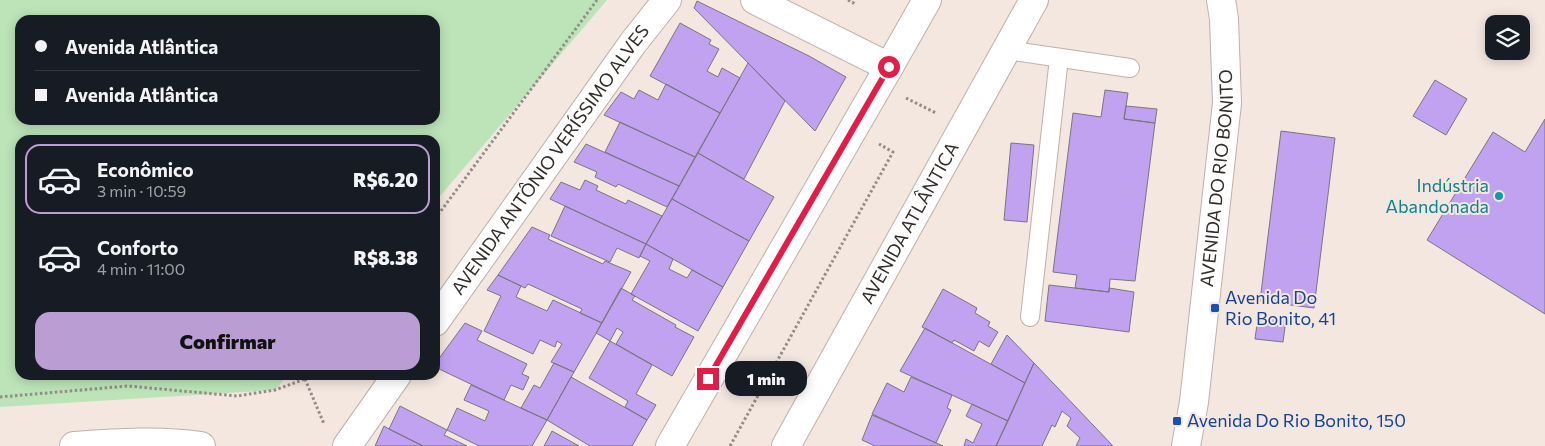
<!DOCTYPE html>
<html lang="pt">
<head>
<meta charset="utf-8">
<style>
  body { margin:0; font-family:Commissioner,sans-serif; background:#20242c; color:#f1f3f6; height:100vh; display:flex; flex-direction:column; font-size:19px; white-space:nowrap }
  * { box-sizing:border-box; margin:0 }
  p { font-size:16px; color:#9ea1a6 }
  .icon { flex:none; width:28px; height:28px; fill:none; stroke:currentColor; stroke-width:2; stroke-linecap:round; stroke-linejoin:round }
  .map { position:relative; flex:1; overflow:hidden }
  .details { position:absolute; left:15px; top:135px; width:425px; height:245px; display:flex; flex-direction:column; background:#171b24; border-radius:15px; box-shadow:0 2px 12px #0003 }
  .details>* { flex:none }
  .guide { position:absolute; left:15px; top:15px; width:425px; height:110px; border-radius:15px; box-shadow:0 2px 12px #0003; display:grid; align-content:center; height:110px; padding:0 20px; background:#171b24 }
  .controls { position:absolute; left:1485px; top:15px; display:grid; gap:10px }
  .controls a { display:grid; place-items:center; width:45px; height:45px; border-radius:10px; background:#171b24; box-shadow:0 2px 12px #0003; font-size:25px }
  .end { position:absolute; width:22px; height:22px; margin:-11px; border:6px solid #e11d48; background:#fff; box-shadow:0 0 0 2px #fff }
  .from { border-radius:50% }
  .bubble { position:absolute; height:35px; border-radius:15px; background:#171b24; box-shadow:0 2px 12px #0003; font-size:16px; font-weight:800; line-height:35px; text-align:center }
  .guide b { display:flex; align-items:center; gap:18px; height:48px; font-size:19px }
  .guide b+b { border-top:1px solid #363941 }
  .guide i { width:12px; height:12px; background:#f1f3f6 }
  ul { padding:9px 0 0; list-style:none }
  li { display:flex; align-items:center; gap:15px; height:70px; margin:0 10px 8px; padding:0 10px; border:2px solid transparent; border-radius:15px }
  li div { flex:1 }
  li b { display:block; font-size:19px }
  li em { font-style:normal; font-weight:800 }
  li.active { border-color:#b99dd3 }
  li>.icon { width:45px; height:45px; stroke-width:1.5 }
  .primary-button { display:flex; gap:10px; margin-top:auto; padding:10px 20px }
  .primary-button a { flex:1; height:58px; border-radius:15px; background:#b99dd3; color:#111; font-size:20px; font-weight:800; line-height:58px; text-align:center }
  .map>svg:first-child { display:block }
</style>
</head>
<body>
<div class="map">
<svg width="1545" height="446" viewBox="0 0 1545 446">
  <rect width="100%" height="100%" fill="#f4e7e0"/>
  <path fill="#bde4b9" fill-rule="evenodd" d="M0,0H607L435,202V140H20V375H288L275,390L0,407ZM20,20H435V120H20Z"/>
  <path fill="#c0a2f0" stroke="#797580" d="M697,1L809,56L846,77L815,131L694,8Z
    M680,23L711,40L709,44L719,49L707,71L718,77L722,68L740,78L720,113L650,76Z
    M748,63L785,101L744,179L698,153Z
    M1435,80L1467,99L1446,135L1413,116Z
    M666,84L720,113L695,157L604,115L621,92L634,99L639,90L658,100Z
    M1105,90L1128,93L1124,119L1155,123L1135,281L1110,279L1109,292L1075,288L1077,275L1053,272L1073,113L1101,117Z
    M1126,106L1157,109L1155,123L1124,119Z
    M1545,119V314L1427,240L1493,132L1525,152Z
    M620,122L695,157L679,186L605,152Z
    M1281,131L1335,138L1314,308L1260,301Z
    M1011,143L1034,145L1027,222L1004,220Z
    M586,144L679,186L667,207L618,184L616,187L595,177L597,172L574,162Z
    M698,153L774,197L749,241L672,199Z
    M585,180L598,186L596,190L626,204L628,200L662,216L646,244L550,199L561,182L580,190Z
    M672,199L749,241L723,287L646,244Z
    M565,206L646,244L639,258L617,248L610,262L551,236Z
    M532,227L550,235L548,239L603,264L605,261L631,272L602,323L580,313L582,309L528,284L525,288L498,275Z
    M646,244L673,259L669,269L687,278L692,270L723,287L698,331L631,294L650,261L640,256Z
    M498,275L521,286L516,297L547,311L553,300L602,323L574,372L551,362L562,344L557,341L555,347L540,340L533,354L484,331L501,296L487,290Z
    M1049,285L1109,292V288L1134,292L1129,332L1045,321Z
    M621,288L635,296L632,300L676,325L675,327L694,337L672,376L616,344L623,332L617,328L610,341L596,333Z
    M943,289L977,308L975,313L990,322L988,326L998,332L989,347L979,341L974,351L954,340L952,343L922,327Z
    M1258,317L1286,320L1283,342L1255,339Z
    M465,323L482,331L477,340L527,364L522,374L529,377L523,390L511,385L504,400L435,367V364Z
    M925,328L1025,383L1008,421L900,371Z
    M1007,335L1034,363L1025,383L991,364Z
    M610,341L652,365L636,394L656,405L647,420L625,407L628,401L589,378Z
    M554,363L574,372L547,420L521,408L534,385L540,388Z
    M1034,363L1113,446H1076L1080,438L1067,426L1071,418L1062,411L1055,427L1052,425L1042,446H996Z
    M571,377L647,420L632,446H590L547,420Z
    M911,377L952,395L947,408L951,410L936,443L872,414L887,383L904,392Z
    M471,385L547,420L532,446H479L447,430L457,408L485,421L489,411L464,400Z
    M972,404L1008,421L996,446H964L966,439L973,443L982,424L966,416Z
    M400,406L447,430L444,435L467,446H423L389,429Z
    M872,415L943,446H875L862,440Z
    M384,426L389,429L423,446H375Z
    M552,431L579,446H544Z"/>
  <g fill="none" stroke-linecap="round" stroke-linejoin="round">
    <g stroke="#beb1ab" stroke-width="20">
      <path id="lane" d="M1006,50L1130,68
        M1030,317L1059,58"/>
    </g>
    <g stroke="#beb1ab" stroke-width="30">
      <g id="street">
        <path d="M755,0L889,67"/>
        <path id="s1" d="M435,322L633,43L667,0"/>
        <path d="M74,446C117,443 159,440 201,446"/>
        <path d="M347,446L397,375"/>
      </g>
    </g>
    <g stroke="#beb1ab" stroke-width="30">
      <g id="secondary">
        <path id="s2" d="M1186,446L1194,402L1227,103L1224,19L1221,0"/>
      </g>
    </g>
    <g stroke="#beb1ab" stroke-width="30">
      <g id="primary">
        <path d="M670,446L889,67L927,0"/>
        <path id="s3" d="M786,446L1034,0"/>
      </g>
    </g>
    <path stroke="#958c87" stroke-width="3" stroke-dasharray="2.5 2.5" stroke-linecap="butt" d="M848,0L853,3L855,0
      M906,98L936,113
      M435,219L597,0
      M305,379L324,424
      M0,397L128,386L237,396L275,390L305,379L310,375
      M730,446L893,152L879,144"/>
    <use href="#lane" stroke="#fff" stroke-width="18"/>
    <use href="#street" stroke="#fff" stroke-width="28"/>
    <use href="#secondary" stroke="#fff" stroke-width="28"/>
    <use href="#primary" stroke="#fff" stroke-width="28"/>
  </g>
  <g fill="none" stroke-linecap="round" stroke-linejoin="round">
    <path stroke="#e11d48" stroke-width="6" d="M708,379L889,67"/>
  </g>
  <circle fill="#0f9aa8" stroke="#f4e7e0" stroke-width="2" cx="1499" cy="196" r="5"/>
  <g fill="#1a4fb4" stroke="#f4e7e0" stroke-width="2">
    <rect x="1210" y="303" width="10" height="10" rx="2.5"/>
    <rect x="1172" y="416" width="10" height="10" rx="2.5"/>
  </g>
  <g text-anchor="middle" stroke-width="4" stroke-linejoin="round" paint-order="stroke">
    <g font-size="18" fill="#322d2a" stroke="#f4e7e0">
      <text dy="6" stroke="none"><textPath href="#s1" startOffset="199">AVENIDA ANTÔNIO VERÍSSIMO ALVES</textPath></text>
      <text dy="6" stroke="none"><textPath href="#s2" startOffset="270">AVENIDA DO RIO BONITO</textPath></text>
      <text dy="6" stroke="none"><textPath href="#s3" startOffset="255">AVENIDA ATLÂNTICA</textPath></text>
    </g>
    <g font-size="18" fill="#0d838f" stroke="#f4e7e0" text-anchor="end">
      <text x="1489" y="192">Indústria<tspan x="1489" dy="21">Abandonada</tspan></text>
    </g>
    <g font-size="18" fill="#164399" stroke="#f4e7e0" text-anchor="start">
      <text x="1225" y="304">Avenida Do<tspan x="1225" dy="21">Rio Bonito, 41</tspan></text>
      <text x="1187" y="427">Avenida Do Rio Bonito, 150</text>
    </g>
  </g>
</svg>
<div class="controls">
<a><svg class="icon" aria-label="layers" viewBox="0 0 24 24"><path d="M12 4l9 5-9 5-9-5zM3 14l9 5 9-5"/></svg></a>
</div>
<i class="end from" style="left:889px;top:67px"></i>
<i class="end" style="left:708px;top:379px"></i>
<div class="bubble" style="left:725px;top:361px;width:82px">1 min</div>
<div class="guide">
<b><i class="from"></i>Avenida Atlântica</b>
<b><i></i>Avenida Atlântica</b>
</div>
<section class="details">
<ul>
<li class="active"><svg class="icon" aria-label="car" viewBox="0 0 24 24"><path d="M5 17H2v-5l4-1 3-4h7l3 4 3 1v5h-3M9 17h6M6 11h13"/><circle cx="7" cy="17" r="2"/><circle cx="17" cy="17" r="2"/></svg><div><b>Econômico</b><p>3 min · 10:59</p></div><em>R$6.20</em></li>
<li><svg class="icon" aria-label="car" viewBox="0 0 24 24"><path d="M5 17H2v-5l4-1 3-4h7l3 4 3 1v5h-3M9 17h6M6 11h13"/><circle cx="7" cy="17" r="2"/><circle cx="17" cy="17" r="2"/></svg><div><b>Conforto</b><p>4 min · 11:00</p></div><em>R$8.38</em></li>
</ul>
<div class="primary-button"><a>Confirmar</a></div>
</section>
</div>
</body>
</html>
